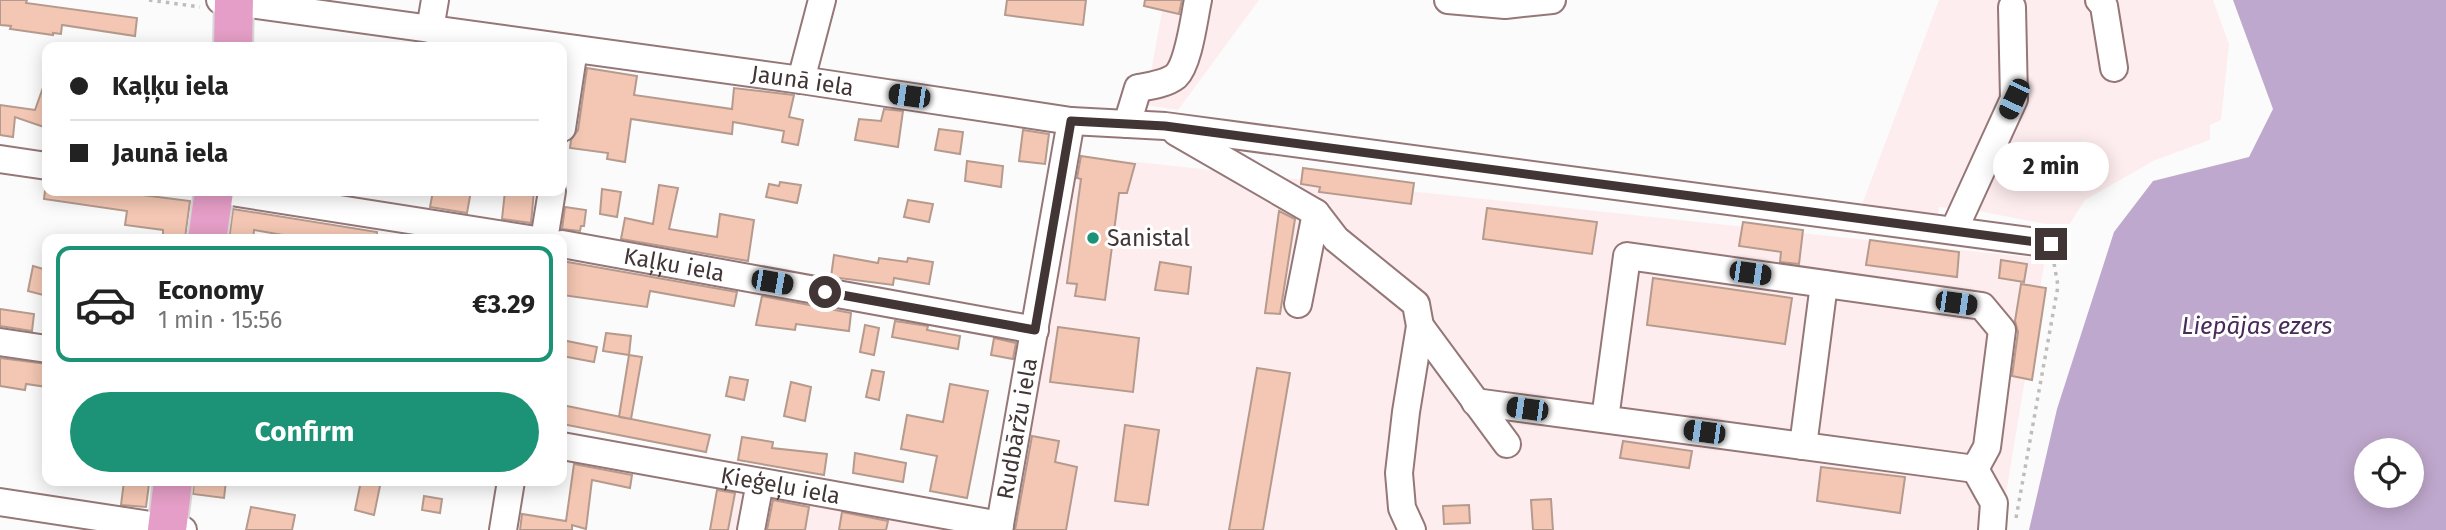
<!DOCTYPE html>
<html lang="en">
<head>
<meta charset="utf-8">
<style>
  body { margin:0; font-family:"Fira Sans",sans-serif; background:#f2f2f2; color:#222; height:100vh; display:flex; flex-direction:column; font-size:26px; white-space:nowrap }
  * { box-sizing:border-box; margin:0 }
  p { font-size:23px; color:#767676 }
  .icon { flex:none; width:38px; height:38px; fill:none; stroke:currentColor; stroke-width:2; stroke-linecap:round; stroke-linejoin:round }
  .map { position:relative; flex:1; overflow:hidden }
  .details { position:absolute; left:42px; top:234px; width:525px; height:252px; display:flex; flex-direction:column; background:#fff; border-radius:14px; box-shadow:0 4px 18px #0003 }
  .details>* { flex:none }
  .guide { position:absolute; left:42px; top:42px; width:525px; height:154px; border-radius:14px; box-shadow:0 4px 18px #0003; display:grid; align-content:center; height:154px; padding:0 28px; background:#fff }
  .fabs { position:absolute; left:2354px; top:438px; display:grid; gap:14px }
  .fabs a { display:grid; place-items:center; width:70px; height:70px; border-radius:50%; background:#fff; box-shadow:0 4px 18px #0003; font-size:35px }
  .end { position:absolute; width:32px; height:32px; margin:-16px; border:9px solid #423536; background:#fff; box-shadow:0 0 0 4px #fff }
  .from { border-radius:50% }
  .bubble { position:absolute; height:49px; border-radius:24px; background:#fff; box-shadow:0 4px 18px #0003; font-size:23px; font-weight:700; line-height:49px; text-align:center }
  .car { position:absolute; width:21px; height:42px; margin:-21px -10px; border-radius:9px; box-shadow:0 0 5px 2px #0007; background:linear-gradient(#222 24%,#8ab4d8 0 40%,#222 0 76%,#8ab4d8 0 86%,#222 0) }
  .guide b { display:flex; align-items:center; gap:24px; height:66px; font-size:26px }
  .guide b+b { border-top:2px solid #e0e0e0 }
  .guide i { width:18px; height:18px; background:#222 }
  ul { padding:12px 0 0; list-style:none }
  li { display:flex; align-items:center; gap:21px; height:116px; margin:0 14px 10px; padding:0 14px; border:4px solid #e0e0e0; border-radius:14px }
  li div { flex:1 }
  li b { display:block; font-size:26px }
  li em { font-style:normal; font-weight:700 }
  li.on { border-color:#1c9377 }
  li>.icon { width:63px; height:63px; stroke-width:1.5 }
  .button { display:flex; gap:14px; margin-top:auto; padding:14px 28px }
  .button a { flex:1; height:80px; border-radius:42px; background:#1c9377; color:#fff; font-size:28px; font-weight:700; line-height:80px; text-align:center }
  .map>svg:first-child { display:block }
</style>
</head>
<body>
<div class="map">
<svg width="2446" height="530" viewBox="0 0 2446 530">
  <rect width="100%" height="100%" fill="#fbfbfb"/>
  <path fill="#feedee" d="M1164,0H1259L1178,110L1145,105Z
    M1939,0H2213L2229,44L2221,120L2210,125V140L2155,160L2085,200L2067,228L1973,210L1939,207L1937,222L1860,210Z
    M1081,156L2045,259L2000,530H1011Z
    M725,479L970,530H716Z"/>
  <path fill="#bfa8cd" fill-rule="evenodd" d="M2233,0H2446V530H2029L2057,409L2114,232L2153,181L2249,157L2273,109ZM2366,450H2412V495H2366Z"/>
  <path fill="#f3c7b3" stroke="#b59a8d" stroke-width="2" d="M0,0H27L26,3L137,18L135,36L62,25L61,34L53,33V35L10,29L11,26L0,25Z
    M1007,0H1086L1083,25L1005,15Z
    M1145,0H1182L1179,14L1144,6Z
    M587,68L637,76L634,95L732,109L734,88L794,95L789,117L803,120L798,145L782,142L784,131L733,122L732,134L631,119L625,162L607,159L608,153L570,148L571,140L578,130Z
    M45,82H47V128L15,117L13,137L0,135V105L35,110Z
    M884,109L903,111L898,147L855,140L859,119L881,121Z
    M939,129L963,132L960,154L935,150Z
    M1023,130L1049,134L1045,164L1019,161Z
    M1081,156L1135,164L1127,193H1119L1105,300L1075,296L1077,284L1067,283L1081,179L1077,178Z
    M967,161L1003,166L1001,187L965,181Z
    M1303,168L1414,183L1411,204L1319,192L1320,187L1301,184Z
    M780,182L801,185L797,203L766,197L769,184L779,186Z
    M659,185L678,188L669,229L717,237L720,214L754,220L748,261L621,239L625,218L653,224Z
    M602,189L621,192L617,217L600,214Z
    M45,191H111L190,201L185,238L163,235V230L125,225L127,211L44,199Z
    M433,191H471L467,213L430,207Z
    M505,191H534L531,223L502,219Z
    M908,200L933,204L929,222L904,217Z
    M565,207L586,210L584,226H581L580,231L562,229Z
    M1487,208L1597,222L1592,254L1483,239Z
    M233,209L377,232L376,240H312L254,230L253,240H229Z
    M1279,211L1295,219L1280,314L1265,313Z
    M1743,222L1803,230L1799,264L1780,262L1781,252L1739,246Z
    M1870,240L1959,252L1957,277L1866,265Z
    M834,255L878,263L879,258L907,262L908,258L933,262L929,284L894,278L893,285L831,277Z
    M2001,260L2027,264L2024,282L1999,278Z
    M562,261L737,292L734,306L650,291L647,307L562,295Z
    M1160,262L1191,267L1188,294L1155,290Z
    M33,266L47,270V296L28,291Z
    M1653,278L1792,298L1785,344L1647,325Z
    M2021,284L2046,288L2032,380L2012,376L2018,332L2015,321Z
    M762,296L851,313L849,331L796,324L795,330L756,325Z
    M0,309L34,314L32,331L0,326Z
    M895,321L928,326L927,330L960,336L958,349L892,337Z
    M865,325L879,328L874,355L860,352Z
    M1058,327L1139,338L1133,392L1050,382Z
    M606,333L631,336L629,355L603,351Z
    M994,338L1016,343L1013,359L991,355Z
    M562,340L597,347L594,362L562,356Z
    M629,355L642,357L631,419L619,417Z
    M0,358L47,364V387L26,384L25,390L0,386Z
    M1257,368L1290,373L1263,530H1229Z
    M872,370L884,372L879,400L866,397Z
    M730,377L748,380L744,400L726,396Z
    M791,382L811,387L805,421L784,416Z
    M950,384L988,391L967,498L930,491L937,456L901,449L907,415L943,422Z
    M562,405L710,435L706,452L562,424Z
    M1125,425L1159,430L1148,505L1115,501Z
    M1032,436L1059,441L1055,462L1077,467L1066,530H1015Z
    M742,437L773,442L772,448L827,454L824,475L738,460Z
    M1623,441L1692,451L1689,468L1620,458Z
    M855,453L906,463L903,482L853,473Z
    M574,464L632,475L630,488L592,480L586,529L572,525V530H520L522,514L566,521Z
    M1821,467L1905,477L1900,513L1817,501Z
    M124,481L149,484L146,507L121,505Z
    M194,481H226L224,498L193,494Z
    M361,481H381L374,515L355,510Z
    M717,490L735,493L728,530H710Z
    M424,496L442,499L440,513L422,510Z
    M1551,499L1553,530H1533L1531,500Z
    M773,500L809,507L805,530H767Z
    M1469,505L1470,523L1444,524L1443,506Z
    M251,507L295,515L292,530H246Z
    M842,512L888,521L886,530H839Z"/>
  <g fill="none" stroke-linecap="round" stroke-linejoin="round">
    <g stroke="#957778" stroke-width="30">
      <g id="minor">
        <path id="s1" d="M220,0L801,80L1071,121L1165,126L2051,244"/>
        <path d="M1448,0L1505,5L1552,0"/>
        <path d="M2099,0L2104,6L2114,68"/>
        <path d="M430,29L435,0"/>
        <path d="M801,80L822,0"/>
        <path d="M1127,124L1138,88C1150,86 1166,84 1176,76C1189,63 1194,18 1198,0"/>
        <path d="M562,128L574,49"/>
        <path d="M1176,132L1316,213L1336,239L1416,304L1420,326L1406,412L1399,473L1402,508L1412,530"/>
        <path d="M0,159L47,166"/>
        <path d="M225,191L536,240"/>
        <path d="M1954,230L2014,99L2012,7"/>
        <path d="M544,240L552,191"/>
        <path id="s2" d="M562,244L1035,330"/>
        <path d="M1298,304L1316,213"/>
        <path d="M1420,326L1507,444"/>
        <path d="M0,342L47,349"/>
        <path d="M1475,402L1975,469L1987,447L2002,330L1982,306L1627,256L1605,419"/>
        <path id="s3" d="M562,446L1000,525"/>
        <path d="M1803,446L1824,284"/>
        <path d="M1975,469L1994,503L1992,530"/>
        <path d="M0,502L183,530"/>
        <path d="M503,530L511,481"/>
        <path d="M751,530L760,482"/>
        <path id="s4" d="M999,530L1071,121"/>
      </g>
    </g>
    <g stroke="#d9d7d7" stroke-width="42">
      <path id="highway" d="M233,47L234,0
        M207,240L214,191
        M167,530L173,481"/>
    </g>
    <path stroke="#c0bcbc" stroke-width="3.5" stroke-dasharray="3.5 5" stroke-linecap="butt" d="M149,0L200,7
      M2016,518L2058,286L2054,263"/>
    <use href="#minor" stroke="#fff" stroke-width="26"/>
    <use href="#highway" stroke="#e59ec7" stroke-width="38"/>
  </g>
  <g fill="none" stroke-linecap="round" stroke-linejoin="round">
    <path stroke="#423536" stroke-width="9" d="M825,292L1035,330L1071,121L1165,126L2051,244"/>
  </g>
  <circle fill="#1c9377" stroke="#fff" stroke-width="2.5" cx="1093" cy="238" r="7"/>
  <g text-anchor="middle" stroke-width="6" stroke-linejoin="round" paint-order="stroke">
    <g font-size="23" fill="#423536" stroke="#fff">
      <text dy="8" stroke="none"><textPath href="#s1" startOffset="588">Jaunā iela</textPath></text>
      <text dy="8" stroke="none"><textPath href="#s2" startOffset="114">Kaļķu iela</textPath></text>
      <text dy="8" stroke="none"><textPath href="#s4" startOffset="103">Rudbāržu iela</textPath></text>
      <text dy="8" stroke="none"><textPath href="#s3" startOffset="222">Ķieģeļu iela</textPath></text>
    </g>
    <g font-size="23" fill="#423536" stroke="#fff" text-anchor="start">
      <text x="1107" y="246">Sanistal</text>
    </g>
    <g font-size="24" font-style="italic" fill="#492a5a" stroke="#fff">
      <text x="2257" y="334">Liepājas ezers</text>
    </g>
  </g>
</svg>
<div class="fabs">
<a><svg class="icon" aria-label="locate" viewBox="0 0 24 24"><circle cx="12" cy="12" r="6"/><path d="M12 2v4M12 18v4M2 12h4M18 12h4"/></svg></a>
</div>
<i class="end from" style="left:825px;top:292px"></i>
<i class="end" style="left:2051px;top:244px"></i>
<div class="bubble" style="left:1993px;top:142px;width:116px">2 min</div>
<i class="car" style="left:909px;top:96px;rotate:278deg"></i>
<i class="car" style="left:2014px;top:99px;rotate:205deg"></i>
<i class="car" style="left:1750px;top:273px;rotate:98deg"></i>
<i class="car" style="left:772px;top:282px;rotate:100deg"></i>
<i class="car" style="left:1956px;top:303px;rotate:98deg"></i>
<i class="car" style="left:1527px;top:409px;rotate:278deg"></i>
<i class="car" style="left:1704px;top:432px;rotate:278deg"></i>
<div class="guide">
<b><i class="from"></i>Kaļķu iela</b>
<b><i></i>Jaunā iela</b>
</div>
<section class="details">
<ul>
<li class="on"><svg class="icon" aria-label="car" viewBox="0 0 24 24"><path d="M5 17H2v-5l4-1 3-4h7l3 4 3 1v5h-3M9 17h6M6 11h13"/><circle cx="7" cy="17" r="2"/><circle cx="17" cy="17" r="2"/></svg><div><b>Economy</b><p>1 min · 15:56</p></div><em>€3.29</em></li>
</ul>
<div class="button"><a>Confirm</a></div>
</section>
</div>
</body>
</html>
